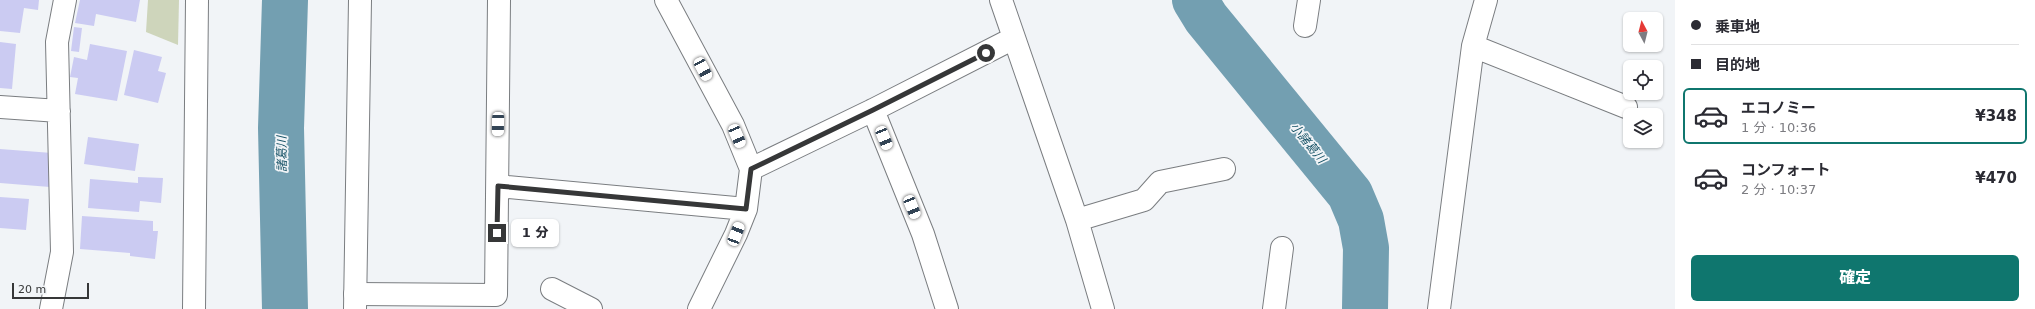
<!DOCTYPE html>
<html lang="ja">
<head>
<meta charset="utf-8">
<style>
  body { margin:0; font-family:"DejaVu Sans","Noto Sans JP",sans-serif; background:#f7f7f7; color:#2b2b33; height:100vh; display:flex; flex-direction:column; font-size:15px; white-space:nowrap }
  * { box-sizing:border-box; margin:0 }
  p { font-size:13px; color:#7c7c81 }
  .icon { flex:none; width:22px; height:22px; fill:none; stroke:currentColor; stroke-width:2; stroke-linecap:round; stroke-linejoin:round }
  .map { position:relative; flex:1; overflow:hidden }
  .sheet { display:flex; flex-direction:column; background:#fff; width:360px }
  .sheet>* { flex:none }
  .top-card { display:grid; align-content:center; height:88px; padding:0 16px; background:#fff }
  .needle { width:26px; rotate:353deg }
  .fabs { position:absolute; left:1623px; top:12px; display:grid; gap:8px }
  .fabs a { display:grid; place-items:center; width:40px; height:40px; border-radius:6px; background:#fff; box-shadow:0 1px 3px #0004; font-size:20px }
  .scale { position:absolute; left:12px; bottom:10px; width:77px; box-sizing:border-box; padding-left:4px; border:2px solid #363738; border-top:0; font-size:11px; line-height:14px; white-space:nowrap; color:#363738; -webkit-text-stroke:3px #f1f4f7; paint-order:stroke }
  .end { position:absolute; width:18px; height:18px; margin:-9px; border:5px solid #363738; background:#fff; box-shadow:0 0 0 2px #fff }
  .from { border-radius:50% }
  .bubble { position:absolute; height:28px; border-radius:6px; background:#fff; box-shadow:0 1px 3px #0004; font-size:13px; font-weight:800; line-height:28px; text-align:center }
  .car { position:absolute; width:12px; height:24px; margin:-12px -6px; border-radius:5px; box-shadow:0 0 3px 1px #0007; background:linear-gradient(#fff 24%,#345 0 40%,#fff 0 76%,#345 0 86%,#fff 0) }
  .top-card b { display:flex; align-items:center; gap:14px; height:38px; font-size:15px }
  .top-card b+b { border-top:1px solid #e1e1e2 }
  .top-card i { width:10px; height:10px; background:#2b2b33 }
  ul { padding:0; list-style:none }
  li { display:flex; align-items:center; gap:12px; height:56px; margin:0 8px 6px; padding:0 8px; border:2px solid transparent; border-radius:6px }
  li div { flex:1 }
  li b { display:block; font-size:15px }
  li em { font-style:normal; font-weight:800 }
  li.on { border-color:#0f766e }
  li>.icon { width:36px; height:36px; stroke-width:1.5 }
  .button { display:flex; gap:8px; margin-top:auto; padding:8px 16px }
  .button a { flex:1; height:46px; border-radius:6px; background:#0f766e; color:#fff; font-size:16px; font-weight:800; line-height:46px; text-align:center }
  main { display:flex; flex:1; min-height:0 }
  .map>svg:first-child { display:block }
</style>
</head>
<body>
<main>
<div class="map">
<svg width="1675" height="309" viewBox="0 0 1675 309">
  <rect width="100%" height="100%" fill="#f1f4f7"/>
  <path fill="#ced5bb" d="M148,0H179L178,45L146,32Z"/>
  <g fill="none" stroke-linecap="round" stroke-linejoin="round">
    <path stroke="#739fb1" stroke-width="46" d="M1195,0L1206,18L1350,194L1361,220L1366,248L1365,309
      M285,309L281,128L285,0"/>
  </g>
  <path fill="#cbcbf2" d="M0,0H39L38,10L24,8L20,33L0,31Z
    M80,0H140L136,22L96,14L94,26L75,23Z
    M74,27L82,28L79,52L71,51Z
    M0,42L16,44L12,89L0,88Z
    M90,44L127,51L117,101L75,94L78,78L70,77L74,57L87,60Z
    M134,50L162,57L158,71L166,73L158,103L124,95Z
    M88,137L139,144L135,171L84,164Z
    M0,149L52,153L50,187L0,183Z
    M138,177L163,178L161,203L140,201L139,212L88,208L90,179L138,183Z
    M0,197L29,199L26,230L0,228Z
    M82,216L153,221V231H158L155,259L130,256V253L80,249Z"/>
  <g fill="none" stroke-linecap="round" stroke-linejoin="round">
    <g stroke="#7a7d80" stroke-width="24">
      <path id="minor" d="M666,0L733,125L751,169L746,209L736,234L699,309
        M1001,0L1077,220L1103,309
        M1305,26L1309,0
        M1473,46L1626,107
        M0,107L59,111
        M873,110L923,234L947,309
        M751,169L873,110L1014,38
        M498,186L746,209
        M1077,220L1144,200L1160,182L1224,169
        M552,289L591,309
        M355,294L496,295L499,0
        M51,309L62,252L57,42L65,0
        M194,309L197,0
        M1274,309L1282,248
        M1439,309L1473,46L1486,0"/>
    </g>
    <g stroke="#7a7d80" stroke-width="24">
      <path id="tertiary" d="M355,309L360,0"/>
    </g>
    <use href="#minor" stroke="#fff" stroke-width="22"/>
    <use href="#tertiary" stroke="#fff" stroke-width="22"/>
  </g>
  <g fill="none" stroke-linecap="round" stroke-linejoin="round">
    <path stroke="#363738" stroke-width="5" d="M497,233L498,186L746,209L751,169L873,110L986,53"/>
  </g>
  <g text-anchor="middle" stroke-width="3.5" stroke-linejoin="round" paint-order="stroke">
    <g font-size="12" font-style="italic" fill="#165266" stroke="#f1f4f7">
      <text transform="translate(1308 143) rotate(51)" y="4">小諸葛川</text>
      <text transform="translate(282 154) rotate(-91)" y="4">諸葛川</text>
    </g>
  </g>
</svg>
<div class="fabs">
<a><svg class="needle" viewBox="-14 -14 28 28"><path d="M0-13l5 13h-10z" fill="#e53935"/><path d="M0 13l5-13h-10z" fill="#7c7c81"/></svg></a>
<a><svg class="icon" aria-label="locate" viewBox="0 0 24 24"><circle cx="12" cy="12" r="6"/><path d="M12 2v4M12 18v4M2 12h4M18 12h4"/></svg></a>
<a><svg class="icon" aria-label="layers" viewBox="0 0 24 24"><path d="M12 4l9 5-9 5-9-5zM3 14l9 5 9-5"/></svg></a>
</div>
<div class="scale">20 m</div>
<i class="end from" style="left:986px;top:53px"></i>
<i class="end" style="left:497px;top:233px"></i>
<div class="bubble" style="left:511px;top:219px;width:48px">1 分</div>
<i class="car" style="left:703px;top:69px;rotate:152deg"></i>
<i class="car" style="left:498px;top:124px;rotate:181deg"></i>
<i class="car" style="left:737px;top:136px;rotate:157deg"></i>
<i class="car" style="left:884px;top:138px;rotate:158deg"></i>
<i class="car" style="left:912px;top:207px;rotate:158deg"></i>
<i class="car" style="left:736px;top:234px;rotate:21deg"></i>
</div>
<section class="sheet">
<div class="top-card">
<b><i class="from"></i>乗車地</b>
<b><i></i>目的地</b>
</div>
<ul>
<li class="on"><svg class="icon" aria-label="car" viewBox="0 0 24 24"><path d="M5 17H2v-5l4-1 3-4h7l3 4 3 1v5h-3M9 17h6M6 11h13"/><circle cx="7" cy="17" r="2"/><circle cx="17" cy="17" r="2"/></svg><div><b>エコノミー</b><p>1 分 · 10:36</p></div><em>¥348</em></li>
<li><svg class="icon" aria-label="car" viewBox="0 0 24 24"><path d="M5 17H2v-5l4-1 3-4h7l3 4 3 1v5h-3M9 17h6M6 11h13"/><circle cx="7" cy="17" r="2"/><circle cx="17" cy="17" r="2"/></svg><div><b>コンフォート</b><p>2 分 · 10:37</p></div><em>¥470</em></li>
</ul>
<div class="button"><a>確定</a></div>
</section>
</main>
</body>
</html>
